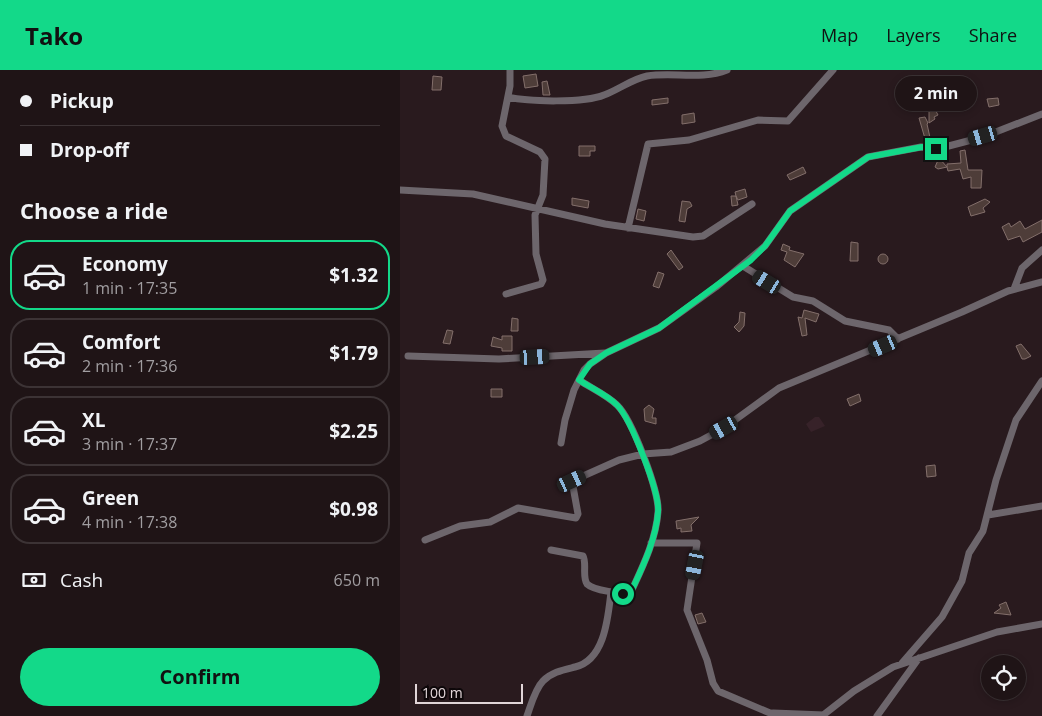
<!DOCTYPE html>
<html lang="en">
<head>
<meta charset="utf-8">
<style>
  body { margin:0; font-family:"Open Sans",sans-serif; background:#271d1f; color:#f1f3f6; height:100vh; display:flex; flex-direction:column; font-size:19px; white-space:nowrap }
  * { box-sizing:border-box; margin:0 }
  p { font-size:16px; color:#a19ea1 }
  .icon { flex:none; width:28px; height:28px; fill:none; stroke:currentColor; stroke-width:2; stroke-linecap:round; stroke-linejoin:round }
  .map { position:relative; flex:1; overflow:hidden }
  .drawer { display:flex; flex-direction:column; background:#1f1416; width:400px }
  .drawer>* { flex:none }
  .hud { display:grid; align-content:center; height:110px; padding:0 20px; background:#1f1416 }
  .tools { position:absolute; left:581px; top:585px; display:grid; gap:10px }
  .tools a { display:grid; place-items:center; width:45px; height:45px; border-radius:50%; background:#1f1416; box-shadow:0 2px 8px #0003,0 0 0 1px #3c3335; font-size:25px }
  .scale { position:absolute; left:15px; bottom:12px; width:108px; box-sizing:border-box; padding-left:5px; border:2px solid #e1d5d8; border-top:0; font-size:14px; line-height:18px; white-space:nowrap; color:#e1d5d8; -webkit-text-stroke:4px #0d0709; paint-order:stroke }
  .end { position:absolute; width:22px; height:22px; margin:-11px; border:6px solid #13d989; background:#111; box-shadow:0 0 0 2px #111 }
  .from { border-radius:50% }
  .bubble { position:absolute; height:35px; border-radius:18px; background:#1f1416; box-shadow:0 2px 8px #0003,0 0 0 1px #3c3335; font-size:16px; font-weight:700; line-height:35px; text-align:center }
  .car { position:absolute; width:15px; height:30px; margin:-15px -8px; border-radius:6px; box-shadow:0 0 4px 1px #0007; background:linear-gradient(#222 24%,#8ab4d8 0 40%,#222 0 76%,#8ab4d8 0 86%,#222 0) }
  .hud b { display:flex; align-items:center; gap:18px; height:48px; font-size:19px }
  .hud b+b { border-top:1px solid #3c3335 }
  .hud i { width:12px; height:12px; background:#f1f3f6 }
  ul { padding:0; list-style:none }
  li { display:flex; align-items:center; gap:15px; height:70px; margin:0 10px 8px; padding:0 10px; border:2px solid #3c3335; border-radius:20px }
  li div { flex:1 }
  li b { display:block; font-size:19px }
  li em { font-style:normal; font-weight:700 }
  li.selected { border-color:#13d989 }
  li>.icon { width:45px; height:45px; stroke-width:1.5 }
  h2 { padding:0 20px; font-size:22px; line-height:60px }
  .pay { display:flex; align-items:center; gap:12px; height:55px; padding:0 20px; font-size:19px }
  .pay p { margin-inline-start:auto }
  .primary-button { display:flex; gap:10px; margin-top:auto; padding:10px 20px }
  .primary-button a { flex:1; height:58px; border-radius:30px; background:#13d989; color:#111; font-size:20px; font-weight:700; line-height:58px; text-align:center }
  header { display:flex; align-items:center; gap:30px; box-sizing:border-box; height:70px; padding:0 25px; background:#13d989; color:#111 }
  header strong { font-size:24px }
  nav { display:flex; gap:28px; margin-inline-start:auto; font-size:18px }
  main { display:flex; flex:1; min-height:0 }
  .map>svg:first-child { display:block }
</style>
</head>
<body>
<header>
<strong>Tako</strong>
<nav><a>Map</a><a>Layers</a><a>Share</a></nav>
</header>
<main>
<section class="drawer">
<div class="hud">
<b><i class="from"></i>Pickup</b>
<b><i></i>Drop-off</b>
</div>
<h2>Choose a ride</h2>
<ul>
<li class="selected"><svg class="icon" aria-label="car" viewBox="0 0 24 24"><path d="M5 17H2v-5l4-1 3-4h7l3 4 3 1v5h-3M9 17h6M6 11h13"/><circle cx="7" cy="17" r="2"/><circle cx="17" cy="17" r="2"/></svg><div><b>Economy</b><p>1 min · 17:35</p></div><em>$1.32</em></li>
<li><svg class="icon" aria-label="car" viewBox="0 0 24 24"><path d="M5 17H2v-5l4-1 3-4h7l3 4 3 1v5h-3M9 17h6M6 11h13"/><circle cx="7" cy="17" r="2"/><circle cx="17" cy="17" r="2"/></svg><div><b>Comfort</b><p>2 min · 17:36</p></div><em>$1.79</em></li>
<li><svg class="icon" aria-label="car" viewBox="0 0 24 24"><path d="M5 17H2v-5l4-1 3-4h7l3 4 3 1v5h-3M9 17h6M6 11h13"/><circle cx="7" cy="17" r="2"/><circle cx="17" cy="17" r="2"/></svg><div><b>XL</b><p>3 min · 17:37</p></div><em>$2.25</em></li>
<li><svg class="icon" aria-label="car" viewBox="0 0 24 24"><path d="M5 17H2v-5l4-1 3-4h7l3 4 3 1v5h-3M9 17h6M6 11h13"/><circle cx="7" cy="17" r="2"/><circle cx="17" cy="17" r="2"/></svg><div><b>Green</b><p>4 min · 17:38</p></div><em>$0.98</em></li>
</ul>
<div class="pay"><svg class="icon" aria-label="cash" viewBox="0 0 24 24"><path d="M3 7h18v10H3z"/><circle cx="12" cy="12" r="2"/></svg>Cash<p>650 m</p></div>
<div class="primary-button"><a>Confirm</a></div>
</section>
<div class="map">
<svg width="642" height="646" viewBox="0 0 642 646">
  <rect width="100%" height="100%" fill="#291a1e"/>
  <path fill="#372229" d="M415,347H419L425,356L411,362L406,354Z"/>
  <path fill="#4e3d39" stroke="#836f6b" d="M136,4L138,16L125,18L123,6Z
    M33,6L42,7L41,20H32Z
    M147,11L150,25H143L142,12Z
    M268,28V33L252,35V30Z
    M529,28L538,45L534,47L535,49L529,53Z
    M598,28L599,35L589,37L587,29Z
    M294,43L295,52L282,54V45Z
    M525,47L528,53L527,54L531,72H526L519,48Z
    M179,76H195V81H190V86H179Z
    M565,80L568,100H582L581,118H571V107L563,109L560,99L548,101L547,97L538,99L535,97L539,88L547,97V94L561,93L560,81Z
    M403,97L406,103L390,110L387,105Z
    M345,119L347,127L338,130L336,126L338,135L332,136L331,126H336L335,122Z
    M172,128L189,131L188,138L172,135Z
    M585,129L590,132L583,138L585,142L571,146L568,137Z
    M282,131L290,132L292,136L287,139L285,152L279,151Z
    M238,139L246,141L244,151L236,149Z
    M642,150V162L623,172L620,166L608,170L602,157L609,153L611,157L620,151L625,159Z
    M451,172L458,173V191H450Z
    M383,174L390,177L389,180L404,184L395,197L384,190L387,182L381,180Z
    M271,180L283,197L279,200L267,184Z
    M478 189a5 5 0 1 1 10 0a5 5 0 1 1-10 0Z
    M258,202L264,204L259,218L253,216Z
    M404,240L419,244L416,252L405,248L407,265L402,266L398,247L402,248Z
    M340,242L345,243L344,256L339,262L334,257L339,252Z
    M112,248L118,249V261H111Z
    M47,260L53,261L50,274L43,273Z
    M102,266H112V281H102V278L91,276L93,267L102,270Z
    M621,274L631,286L625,289H622L616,276Z
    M91,319H102V327H91Z
    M459,324L461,331L450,336L447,329Z
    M249,335L254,339L252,348H256V354L245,351L244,339Z
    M535,395L536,406L527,407L526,396Z
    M299,447L291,455L292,461L281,462V458L277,459L276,451Z
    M606,532L611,545L594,543L601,538L599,535Z
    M302,543L306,552L298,554L295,545Z"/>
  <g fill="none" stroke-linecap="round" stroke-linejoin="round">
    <path stroke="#6d666c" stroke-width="7" d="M108,27C128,32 185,33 204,25C218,20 232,9 247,6C273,2 302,10 327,0
      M0,120L73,124L205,154L293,167L303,166L352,134
      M228,158L248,74L289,70L358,50L388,51L433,0
      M343,196L393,227L413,231L445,251L489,260L498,269
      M614,219L622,198L642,180
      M106,224L141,214L143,210L136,184L135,145L143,125L145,89L140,82L106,66L102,56L110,16V0
      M8,286L99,289L205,283
      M161,373L165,350L174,320L184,300L190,294L206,283L259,258L316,217L365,176L390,141L468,87L521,77L541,78L583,67L642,44
      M588,445L642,436
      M25,470L60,456L90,452L118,438L176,448L178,444L172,411L219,390L243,384L271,382L300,371L324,358L379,318L562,242L608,221L642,212
      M251,473H297L287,540L307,590L313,613L318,621L377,646
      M151,480L183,486C187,493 182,507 187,514C193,520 223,525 231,522C242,498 256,470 258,442C260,423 232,349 217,335C207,325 191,318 179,310
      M502,593L542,547L562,511L569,483L583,461L596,410L616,350L642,311
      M373,643L424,645
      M127,646C131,635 135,619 143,611C152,602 163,600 175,597C205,590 208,547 211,522
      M422,646L454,621L493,597L597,562L642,554
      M477,646L519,588"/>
  </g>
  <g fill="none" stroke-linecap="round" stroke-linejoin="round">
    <path stroke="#13d989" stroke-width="6" d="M223,524L231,522C242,498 256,470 258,442C260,423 231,349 217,335C207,325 191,318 179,310L190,294L206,283L259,258L351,190L365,176L390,141L468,87L522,77L536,79"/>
  </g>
</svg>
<div class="tools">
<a><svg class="icon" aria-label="locate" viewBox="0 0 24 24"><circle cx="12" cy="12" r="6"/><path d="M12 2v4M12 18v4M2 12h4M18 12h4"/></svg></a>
</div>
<div class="scale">100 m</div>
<i class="end from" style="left:223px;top:524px"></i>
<i class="end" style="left:536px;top:79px"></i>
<div class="bubble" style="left:495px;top:6px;width:82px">2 min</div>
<i class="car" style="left:583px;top:66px;rotate:254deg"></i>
<i class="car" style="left:367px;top:212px;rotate:301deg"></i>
<i class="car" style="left:483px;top:276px;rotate:247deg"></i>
<i class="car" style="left:135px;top:287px;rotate:87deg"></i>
<i class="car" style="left:324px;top:358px;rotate:241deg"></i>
<i class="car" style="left:172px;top:411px;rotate:65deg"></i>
<i class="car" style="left:295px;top:495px;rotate:191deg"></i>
</div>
</main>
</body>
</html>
